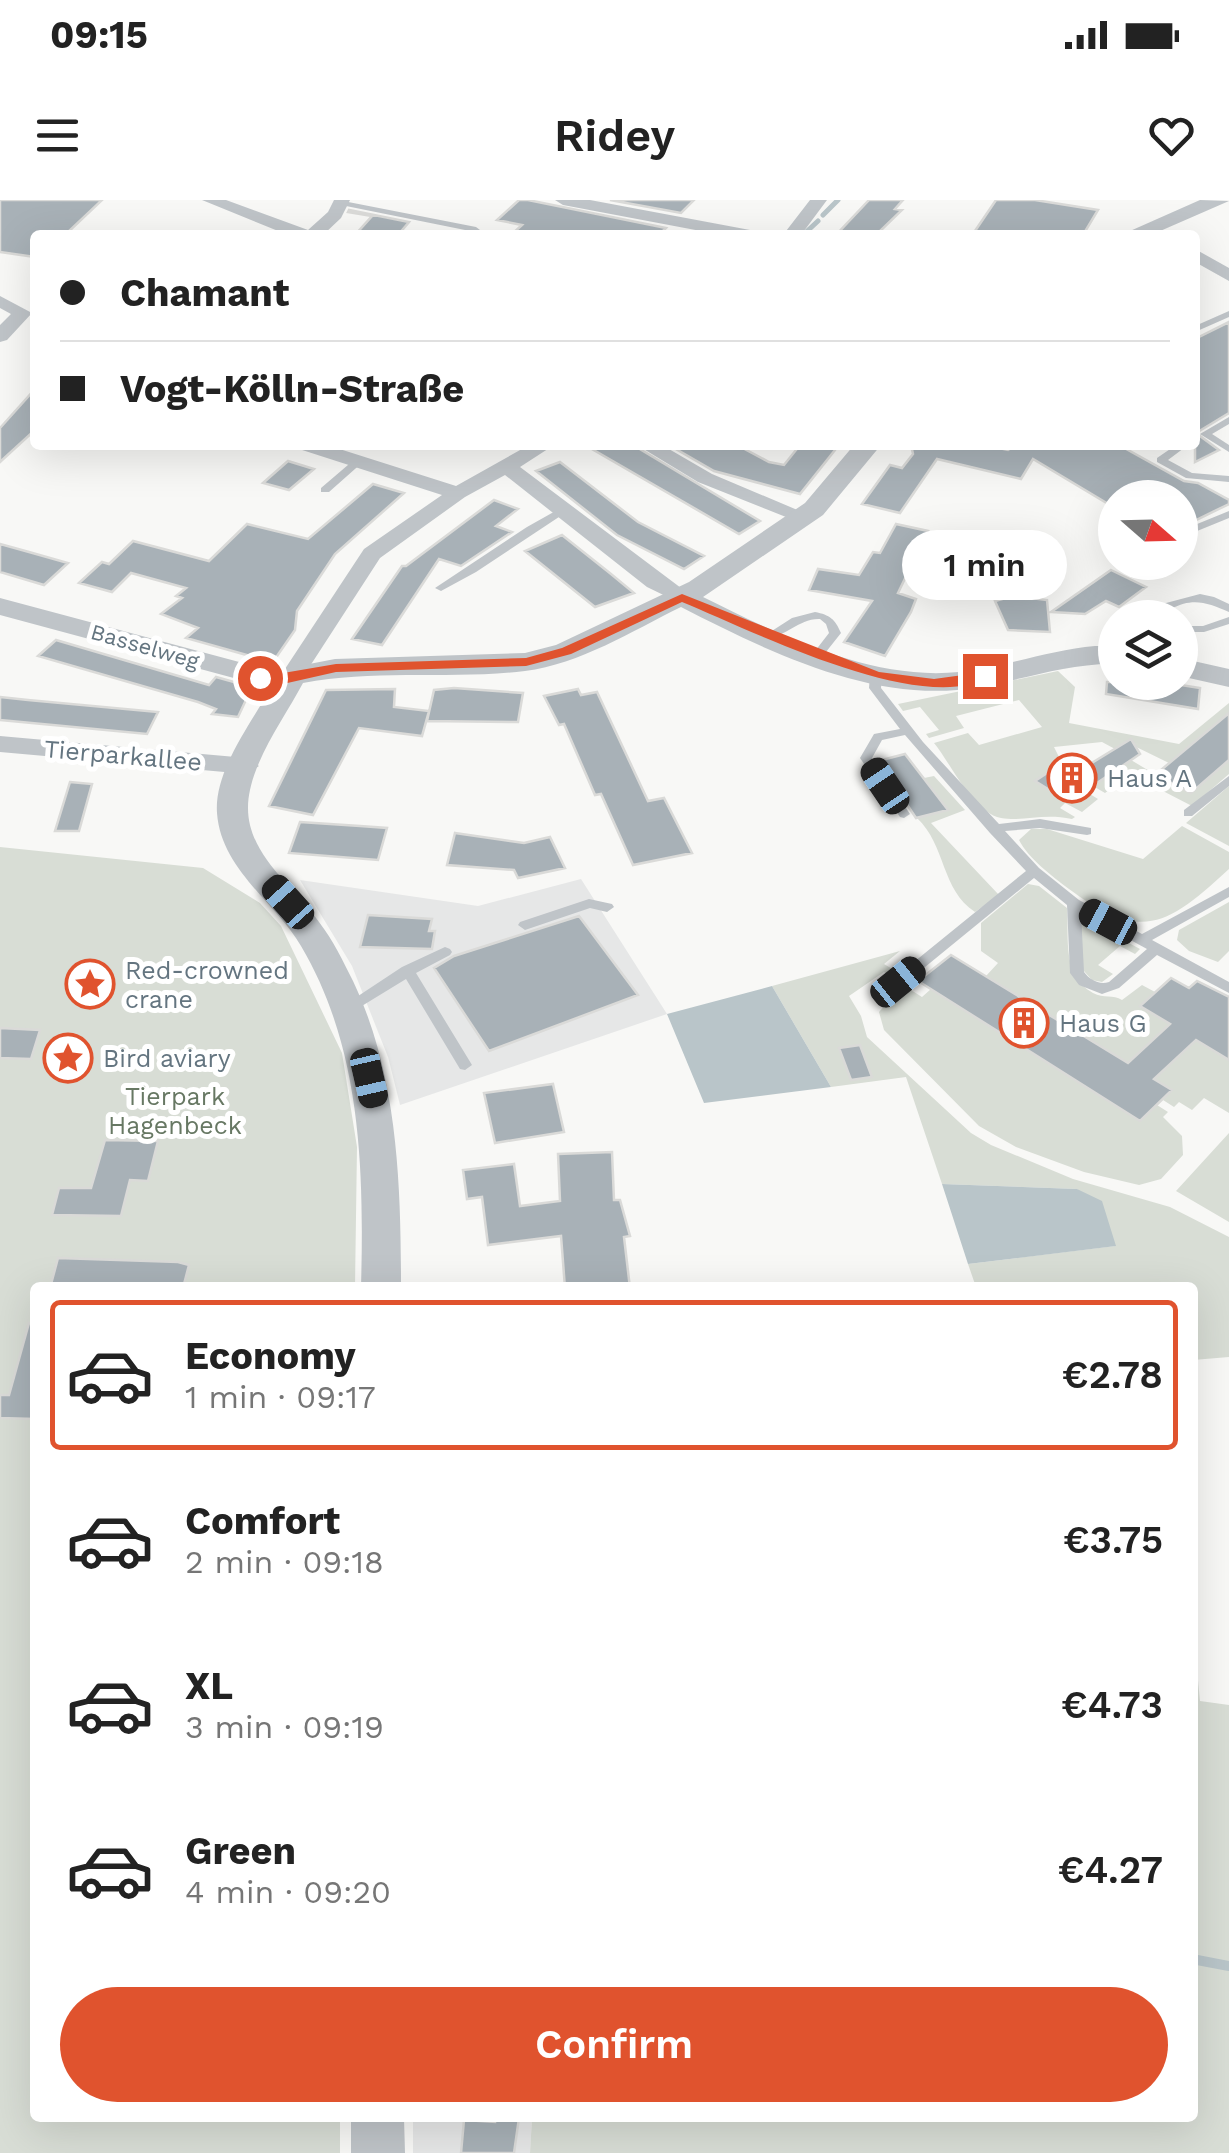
<!DOCTYPE html>
<html lang="en">
<head>
<meta charset="utf-8">
<style>
  body { margin:0; font-family:"Work Sans",sans-serif; background:#f6f6f6; color:#222; height:100vh; display:flex; flex-direction:column; font-size:38px; white-space:nowrap }
  * { box-sizing:border-box; margin:0 }
  p { font-size:32px; color:#767676 }
  .icon { flex:none; width:55px; height:55px; fill:none; stroke:currentColor; stroke-width:2; stroke-linecap:round; stroke-linejoin:round }
  .map { position:relative; flex:1; overflow:hidden }
  .drawer { position:absolute; left:30px; top:1082px; width:1168px; height:840px; display:flex; flex-direction:column; background:#fff; border-radius:10px; box-shadow:0 10px 40px #0002 }
  .drawer>* { flex:none }
  .banner { position:absolute; left:30px; top:30px; width:1170px; height:220px; border-radius:10px; box-shadow:0 10px 40px #0002; display:grid; align-content:center; height:220px; padding:0 30px; background:#fff }
  .needle { width:65px; rotate:110deg }
  .fabs { position:absolute; left:1098px; top:280px; display:grid; gap:20px }
  .fabs a { display:grid; place-items:center; width:100px; height:100px; border-radius:50%; background:#fff; box-shadow:0 10px 40px #0002; font-size:50px }
  .end { position:absolute; width:45px; height:45px; margin:-22px; border:12px solid #e0532e; background:#fff; box-shadow:0 0 0 5px #fff }
  .from { border-radius:50% }
  .bubble { position:absolute; height:70px; border-radius:35px; background:#fff; box-shadow:0 10px 40px #0002; font-size:32px; font-weight:600; line-height:70px; text-align:center }
  .car { position:absolute; width:30px; height:60px; margin:-30px -15px; border-radius:12px; box-shadow:0 0 8px 2px #0007; background:linear-gradient(#222 24%,#8ab4d8 0 40%,#222 0 76%,#8ab4d8 0 86%,#222 0) }
  .banner b { display:flex; align-items:center; gap:35px; height:95px; font-size:38px }
  .banner b+b { border-top:2px solid #e0e0e0 }
  .banner i { width:25px; height:25px; background:#222 }
  ul { padding:18px 0 0; list-style:none }
  li { display:flex; align-items:center; gap:30px; height:150px; margin:0 20px 15px; padding:0 10px; border:5px solid transparent; border-radius:10px }
  li div { flex:1 }
  li b { display:block; font-size:38px }
  li em { font-style:normal; font-weight:600 }
  li.selected { border-color:#e0532e }
  li>.icon { width:90px; height:90px; stroke-width:1.5 }
  .action { display:flex; gap:20px; margin-top:auto; padding:20px 30px }
  .action a { flex:1; height:115px; border-radius:60px; background:#e0532e; color:#fff; font-size:40px; font-weight:600; line-height:115px; text-align:center }
  .status { display:flex; justify-content:space-between; align-items:center; height:70px; padding:0 50px; background:#fff; direction:ltr }
  .status svg { height:28px; fill:currentColor }
  header { display:flex; justify-content:space-between; align-items:center; height:130px; padding:0 30px; background:#fff; font-size:45px; font-weight:600 }
  .map>svg:first-child { display:block }
</style>
</head>
<body>
<div class="status"><b>09:15</b><svg viewBox="0 0 49 12"><path d="M0 12V9h3v3zM5 12V6h3v6zM10 12V3h3v9zM15 12V0h3v12zM26 1h20v11H26zM47 4h2v5h-2z"/></svg></div>
<header><svg class="icon" aria-label="menu" viewBox="0 0 24 24"><path d="M4 6h16M4 12h16M4 18h16"/></svg>Ridey<svg class="icon" aria-label="heart" viewBox="0 0 24 24"><path d="M12 20l-8-8c-3-5 5-10 8-4 3-6 11-1 8 4z"/></svg></header>
<div class="map">
<svg width="1229" height="1953" viewBox="0 0 1229 1953">
  <rect width="100%" height="100%" fill="#f8f8f6"/>
  <path fill="#e6e7e7" d="M581,679L667,814L400,905L388,857L352,766L300,680L478,706Z
    M413,1918H532L530,1953H413Z"/>
  <path fill="#d8ddd5" d="M1058,471L1075,487L1069,523L1179,544L1229,503V515L1169,563L1126,542L1115,549L1102,542L1054,547L1062,563L1036,581L1085,591L1098,599L1082,612L1065,603L1060,608L1075,617L1072,619C1042,613 1024,622 1001,618C973,613 950,562 934,543L968,533L979,545L1042,527L1019,500L956,516L964,528L929,538L926,534L939,530L920,507L903,511L898,504Z
    M1131,560L1156,575L1229,560V574L1192,606L1130,574L1105,593L1093,586Z
    M934,576L965,610L931,623L999,695L975,712C941,690 946,645 917,618L948,610L924,578Z
    M1229,586V646L1186,623Z
    M1182,626L1229,652V669C1167,726 1142,743 1069,689C1052,676 1028,658 1019,640L1031,629H1047L1143,659Z
    M0,647L203,668L260,703L281,726L342,853L357,947L355,1087L35,1088V1918H340V1953H0Z
    M1028,684L1039,686L1067,708C1069,740 1062,776 1093,793C1104,799 1113,794 1122,800L1142,785L1155,792L1140,807L1170,824L1128,863L986,776L998,763L981,751V723Z
    M1229,702V751L1218,762L1189,751L1177,740L1179,730Z
    M1080,718H1083L1140,749L1135,754L1120,746L1098,765L1113,774L1102,782L1092,780L1083,770Z
    M900,751L884,764L899,773L893,778L884,772L849,796L861,816L867,837L971,933L991,945L1073,979L1170,1007L1229,1037V1157L1193,1160L1192,1088L976,1087L968,1064L1115,1046L1077,989L942,984L906,877L831,887L772,786Z
    M903,785L922,797L931,789L1140,921L1157,905L1168,912L1163,917L1182,936L1183,955L1161,979L1139,985L1084,972L1016,947L979,926L884,830L879,812Z
    M1196,840L1229,860V913L1204,898L1192,910L1179,902L1174,907L1163,900L1171,890L1154,879Z
    M1229,933V1022L1176,991Z
    M1193,1428L1200,1501L1229,1505V1953H530L532,1918H1192Z"/>
  <path fill="#b9c5c9" d="M772,786L831,887L704,903L667,814Z
    M942,984L1077,989L1102,1001L1116,1046L968,1064Z"/>
  <g fill="none" stroke-linecap="round" stroke-linejoin="round">
    <path stroke="#b9c5c9" stroke-width="5" d="M823,15L838,0
      M803,35L818,21"/>
    <path stroke="#b9c5c9" stroke-width="10" d="M1192,1759L1229,1766"/>
  </g>
  <path fill="#a8b1b7" stroke="#dadad8" stroke-width="2.5" d="M0,0H102L65,35H35V57L0,52Z
    M519,0H528L666,28L659,35H511L522,25L497,20Z
    M610,0H694L681,13Z
    M869,0H903L895,9L902,10L876,35H836Z
    M996,0H1035L1098,10L1083,35H994L975,31Z
    M348,12L349,10L409,22L398,35H355L372,16Z
    M1229,122V213L1196,233L1219,250L1195,262V139Z
    M35,189V230L0,262V228Z
    M585,245H633L760,321L739,334Z
    M669,245H737L769,262L784,265L800,245H839L800,294L714,271Z
    M911,245H984L1008,250L1015,245H1119L1184,281L1198,283L1229,300V304L1194,321L1180,314V298H1115V308L1033,259L1021,279L937,259L900,313L862,304L890,265L902,268L913,254Z
    M288,261L314,269L289,290L263,283Z
    M560,262L638,322L704,356L684,369L617,335L536,271Z
    M373,284L404,293L335,354L297,411L295,430L275,459L268,461L186,438L198,428L161,414L182,398L176,396L186,388L131,373L112,392L79,383L102,362L109,364L133,341L209,361L247,324L308,339Z
    M494,300L518,309L496,326L512,332L461,366L439,359L382,445L352,439L402,366H406Z
    M896,324L928,331L898,393L916,399L911,412L885,456L844,442L872,401L809,390L818,369L859,375L873,352L880,353Z
    M562,335L611,374L634,393L595,407L525,351Z
    M0,344L29,352L68,363L44,385L0,372Z
    M1111,370L1146,387L1119,407L1106,401L1085,414L1051,412Z
    M1013,396L1047,400L1050,432L1008,430L995,401Z
    M56,440L209,485L216,477L252,487L238,517L212,514L216,509L198,502L38,456Z
    M1107,482H1162L1200,488L1198,509L1106,494Z
    M454,488L523,493L518,522L427,521L434,490Z
    M395,489L394,507L429,511L422,536L359,528L313,615L269,606L326,490Z
    M578,489L581,495L597,492L648,601L664,598L692,653L633,665L601,594L595,595L564,524L559,525L544,496Z
    M0,497L28,500L158,512L147,534L0,520Z
    M1229,513V560L1191,593L1155,575Z
    M1131,539L1140,554L1069,602L1035,581L1074,555L1090,564Z
    M905,554L948,610L916,618L878,561Z
    M70,582L92,584L79,631H55Z
    M300,622L360,626L387,628L378,660L289,653Z
    M455,633L524,643L550,637L565,668L518,678L514,670L447,665Z
    M368,715L432,719L429,731H435L432,749L360,747Z
    M579,716L638,795L489,851L434,768L454,756Z
    M951,755L1128,863L1170,824L1140,806L1171,778L1189,788L1197,781L1229,797V860L1196,840L1154,879L1172,890L1140,921L918,781Z
    M0,828L40,830L31,859L0,858Z
    M860,845L872,877L851,880L839,848Z
    M553,884L564,932L495,943L484,893Z
    M105,940L158,941L148,981L130,980L121,1016L52,1015L59,988H91Z
    M612,952L614,1000H620L630,1036L624,1037L630,1088H565L561,1036L488,1045L482,997L467,999L463,970L514,964L520,1006L560,1001L558,954Z
    M58,1058L178,1062L189,1065L183,1088H50Z
    M29,1123L35,1124V1219L0,1218V1195H9Z
    M495,1918H519L514,1953H461L464,1920L495,1922Z"/>
  <g fill="none" stroke-linecap="round" stroke-linejoin="round">
    <path fill="#bfc4c8" fill-rule="evenodd" d="M338,0L476,27L480,30L476,35H467L470,31L341,5L338,4Z
      M1229,111V117L1195,132V126Z
      M1229,217V224L1212,234L1229,245V252L1200,234Z
      M1176,245H1188L1168,260L1192,273L1229,276V282L1186,278L1157,262V258Z
      M355,259L364,261L329,292H321V288Z
      M559,309L568,311L476,372L441,391L435,388L527,327Z
      M1229,311V318L1180,338V331Z
      M1114,334L1115,340L1110,339V335Z
      M1200,394L1214,397L1229,404V412C1208,403 1193,397 1171,409C1162,415 1159,418 1148,418L1166,403Z
      M815,412C830,415 835,419 841,433L822,457H814L812,455L829,433L826,424L820,419C799,418 785,438 766,438L764,436L792,418Z
      M1229,417V424L1204,432H1180V426H1203Z
      M1115,436L1112,454L1110,456H1102L1101,445Z
      M876,471L882,475L881,488L923,542L999,624L1040,619L1091,628V634L1087,635L1040,628L1005,631L1039,668L1079,700L1142,734L1229,687V697L1152,740L1229,782V793L1157,755L1119,788L1102,794L1079,785L1070,773L1067,705L1034,678L903,785H893L891,782L893,779L1026,671L990,633L905,535L882,540L872,558L910,614L904,618L900,617L860,558L874,534L900,529L869,488L870,475ZM1081,713L1147,749L1109,782C1099,785 1090,780 1084,772Z
      M1229,576V586L1192,616H1184V610Z
      M589,699L612,704L614,707L607,712L590,708L525,730L518,725L520,722Z
      M445,747L450,749L452,752L450,755L416,773L472,865L465,870L460,869L406,779L352,812H342L340,808L402,767Z"/>
    <path fill="#bfc4c8" fill-rule="evenodd" d="M202,0H226L308,30L328,12L334,0H350L341,18L323,35H288Z
      M555,0H590L750,30L759,35H722L563,5Z
      M810,0H827L801,35H783Z
      M1195,49L1229,68V81L1195,62Z
      M0,96L32,113L7,140L0,142V125L11,114L0,108Z
      M296,245H327L456,286L529,245H554L520,267L693,397L682,404L647,387L505,275L465,297L380,358L299,483H283L279,478L364,349L442,295L299,249Z
      M637,245H662L712,274L814,317L810,321H796L698,282Z
      M0,536L247,558L259,566L247,574L0,552Z"/>
    <path fill="#bfc4c8" fill-rule="evenodd" d="M1200,0L1229,1L1151,35H1121Z
      M854,245H881L823,315L703,397C780,435 870,481 959,472C1005,467 1049,450 1095,446H1115V464C1060,463 1011,485 957,490C862,498 763,449 681,407C632,431 580,464 525,471C451,480 376,469 303,483C284,519 248,566 248,608C248,655 294,687 319,722C333,740 343,761 353,781C398,876 401,984 401,1088H361C364,972 362,849 301,746C275,702 221,669 217,613C214,571 251,523 271,488L0,415V398L273,471L335,459L525,453L556,445L689,382L805,303Z
      M1180,458L1229,469V487L1180,476Z
      M351,1918H404L405,1953H351Z"/>
  </g>
  <path fill="#e0532e" d="M682,394L879,472L934,479L985,472L991,476C923,518 751,430 682,402L571,454L526,466L336,472L283,484L254,478L336,464L526,458L562,448Z"/>
  <defs>
    <g id="building-ring" transform="scale(2.5)"><circle r="9.5" fill="#fff" stroke="#e0532e" stroke-width="1.5"/><path d="M-4-6H4V6H1V3H-1V6H-4ZM-2.5-4.3h1.7v1.8h-1.7ZM.8-4.3h1.7v1.8H.8ZM-2.5-1h1.7V.8h-1.7ZM.8-1h1.7V.8H.8Z" fill="#e0532e"/></g>
    <g id="sight-ring" transform="scale(2.5)"><circle r="9.5" fill="#fff" stroke="#e0532e" stroke-width="1.5"/><path d="M0-6L1.8-2.2L6-1.7L2.9 1.2L3.7 5.4L0 3.3L-3.7 5.4L-2.9 1.2L-6-1.7L-1.8-2.2Z" fill="#e0532e"/></g>
  </defs>
  <g fill-rule="evenodd">
    <use href="#building-ring" x="1072" y="578"/>
    <use href="#sight-ring" x="90" y="784"/>
    <use href="#building-ring" x="1024" y="823"/>
    <use href="#sight-ring" x="68" y="858"/>
  </g>
  <g text-anchor="middle" stroke-width="10" stroke-linejoin="round" paint-order="stroke">
    <g font-size="22" fill="#647580" stroke="#fff">
      <text transform="translate(145 446) rotate(16)" y="8">Basselweg</text>
    </g>
    <g font-size="25" fill="#647580" stroke="#fff">
      <text transform="translate(123 555) rotate(5)" y="9">Tierparkallee</text>
    </g>
    <g font-size="25" fill="#647580" stroke="#fff" text-anchor="start">
      <text x="1107" y="587">Haus A</text>
      <text x="125" y="779">Red-crowned<tspan x="125" dy="29">crane</tspan></text>
      <text x="1059" y="832">Haus G</text>
      <text x="103" y="867">Bird aviary</text>
    </g>
    <g font-size="25" fill="#677863" stroke="#fff">
      <text x="175" y="905">Tierpark<tspan x="175" dy="29">Hagenbeck</tspan></text>
    </g>
  </g>
</svg>
<div class="fabs">
<a><svg class="needle" viewBox="-14 -14 28 28"><path d="M0-13l5 13h-10z" fill="#e53935"/><path d="M0 13l5-13h-10z" fill="#767676"/></svg></a>
<a><svg class="icon" aria-label="layers" viewBox="0 0 24 24"><path d="M12 4l9 5-9 5-9-5zM3 14l9 5 9-5"/></svg></a>
</div>
<i class="end from" style="left:260px;top:478px"></i>
<i class="end" style="left:985px;top:476px"></i>
<div class="bubble" style="left:902px;top:330px;width:165px">1 min</div>
<i class="car" style="left:885px;top:586px;rotate:326deg"></i>
<i class="car" style="left:288px;top:702px;rotate:318deg"></i>
<i class="car" style="left:1108px;top:722px;rotate:298deg"></i>
<i class="car" style="left:898px;top:782px;rotate:51deg"></i>
<i class="car" style="left:369px;top:878px;rotate:167deg"></i>
<div class="banner">
<b><i class="from"></i>Chamant</b>
<b><i></i>Vogt-Kölln-Straße</b>
</div>
<section class="drawer">
<ul>
<li class="selected"><svg class="icon" aria-label="car" viewBox="0 0 24 24"><path d="M5 17H2v-5l4-1 3-4h7l3 4 3 1v5h-3M9 17h6M6 11h13"/><circle cx="7" cy="17" r="2"/><circle cx="17" cy="17" r="2"/></svg><div><b>Economy</b><p>1 min · 09:17</p></div><em>€2.78</em></li>
<li><svg class="icon" aria-label="car" viewBox="0 0 24 24"><path d="M5 17H2v-5l4-1 3-4h7l3 4 3 1v5h-3M9 17h6M6 11h13"/><circle cx="7" cy="17" r="2"/><circle cx="17" cy="17" r="2"/></svg><div><b>Comfort</b><p>2 min · 09:18</p></div><em>€3.75</em></li>
<li><svg class="icon" aria-label="car" viewBox="0 0 24 24"><path d="M5 17H2v-5l4-1 3-4h7l3 4 3 1v5h-3M9 17h6M6 11h13"/><circle cx="7" cy="17" r="2"/><circle cx="17" cy="17" r="2"/></svg><div><b>XL</b><p>3 min · 09:19</p></div><em>€4.73</em></li>
<li><svg class="icon" aria-label="car" viewBox="0 0 24 24"><path d="M5 17H2v-5l4-1 3-4h7l3 4 3 1v5h-3M9 17h6M6 11h13"/><circle cx="7" cy="17" r="2"/><circle cx="17" cy="17" r="2"/></svg><div><b>Green</b><p>4 min · 09:20</p></div><em>€4.27</em></li>
</ul>
<div class="action"><a>Confirm</a></div>
</section>
</div>
</body>
</html>
